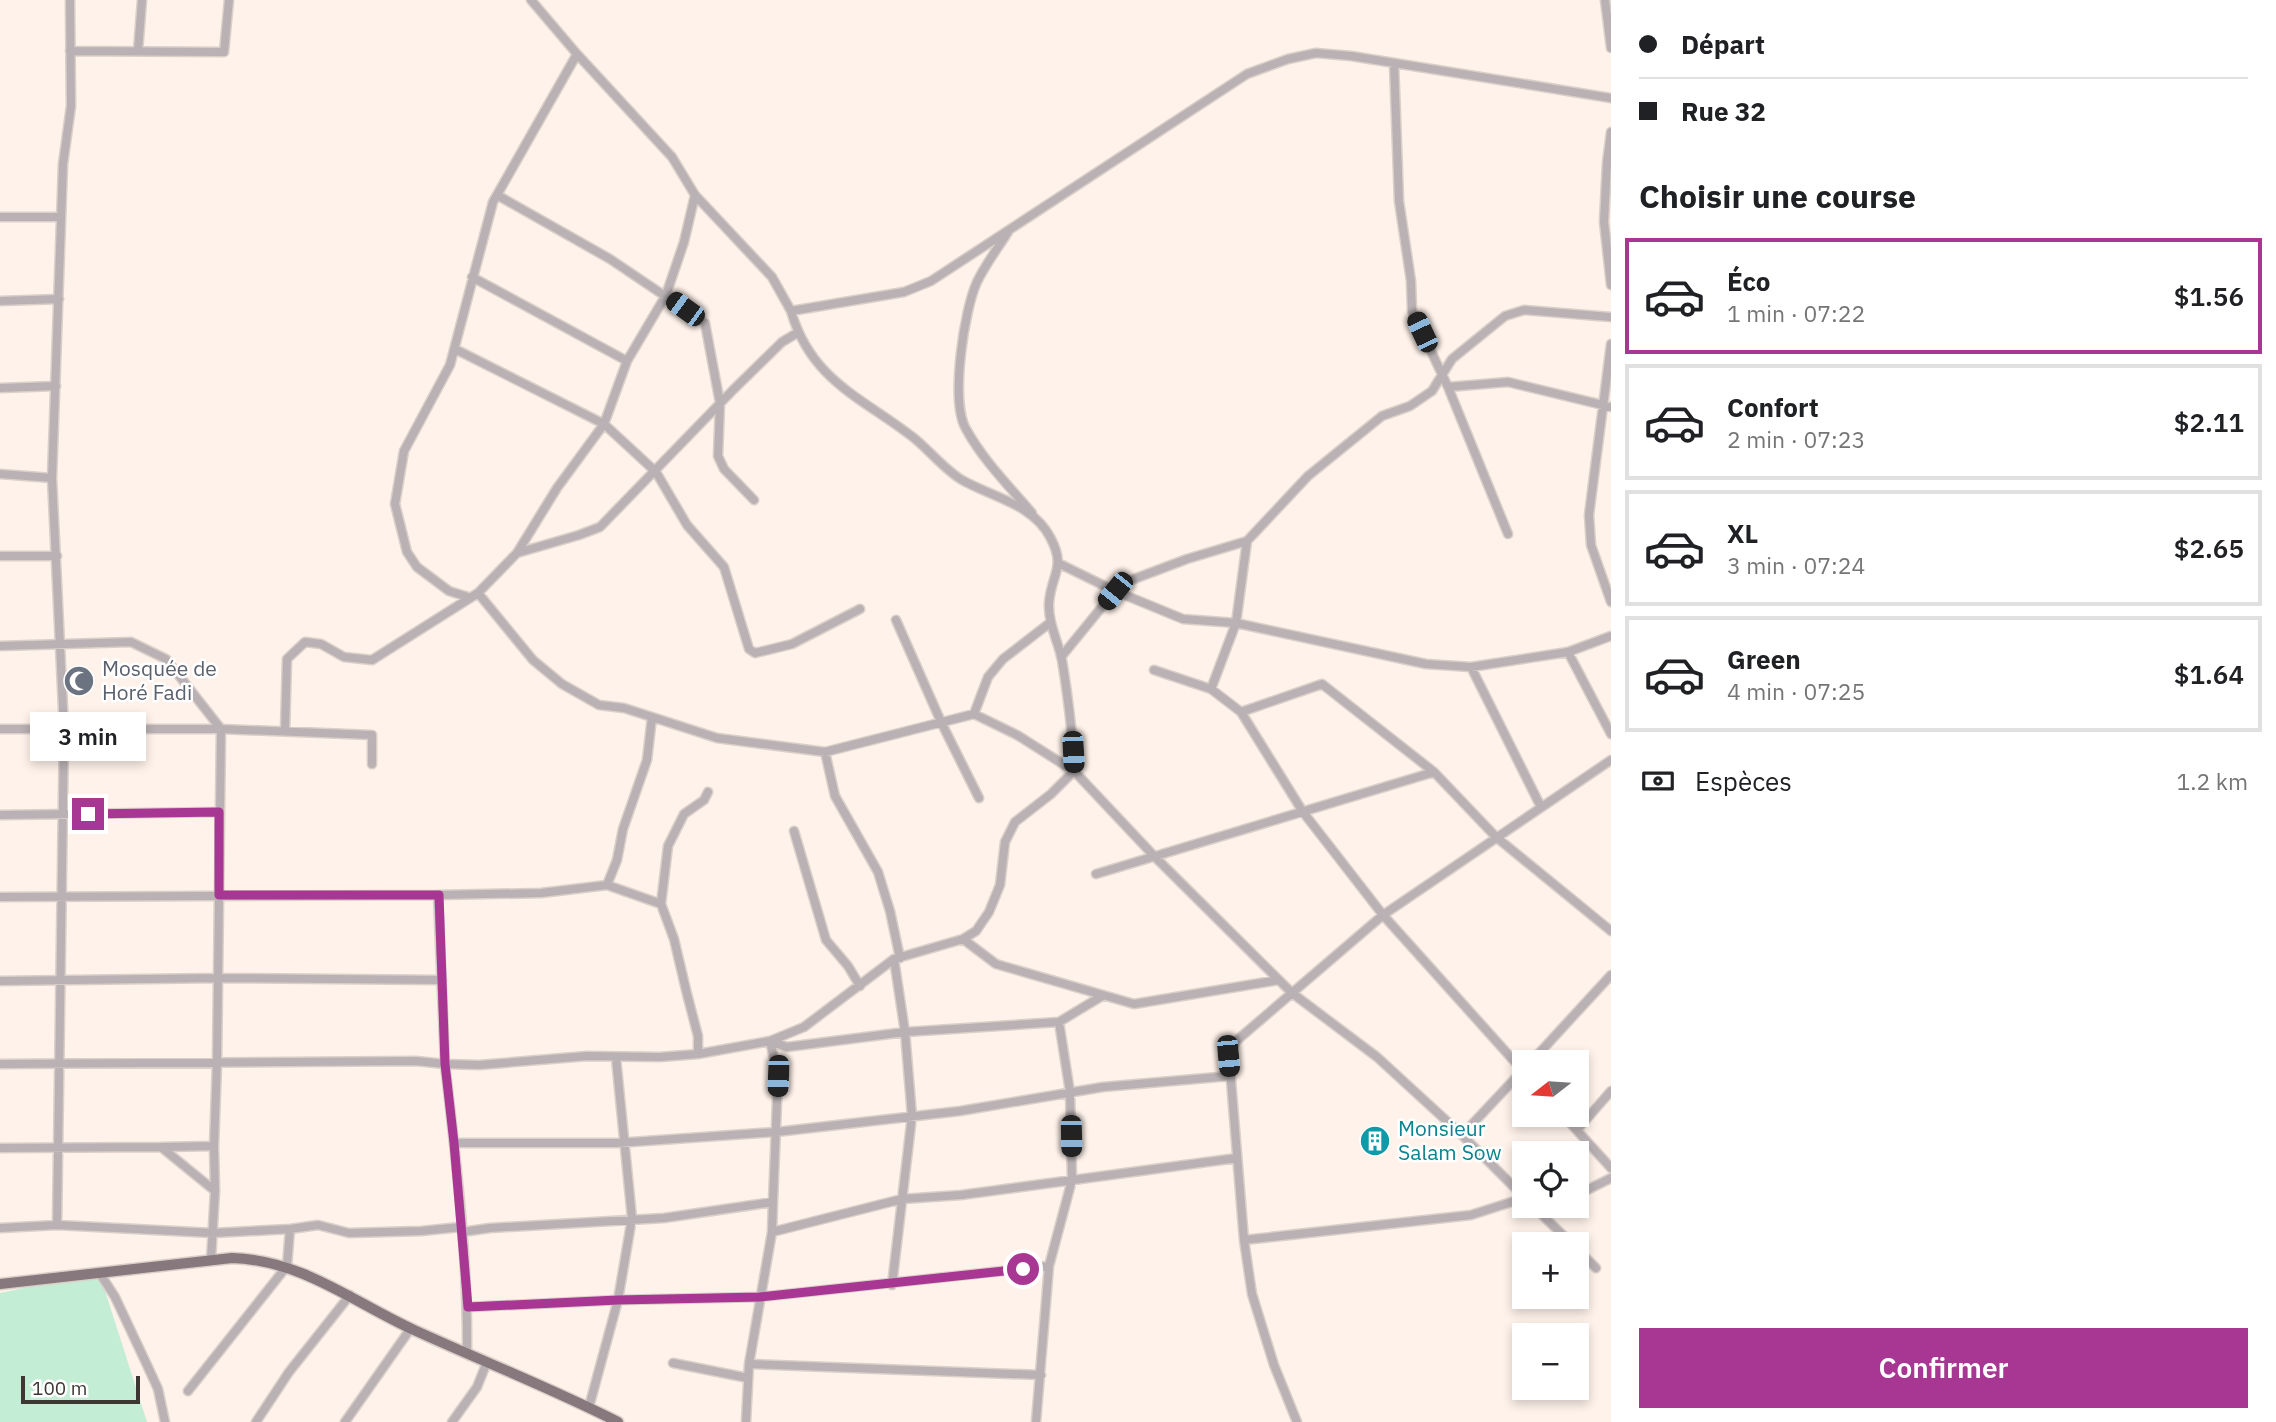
<!DOCTYPE html>
<html lang="fr">
<head>
<meta charset="utf-8">
<style>
  body { margin:0; font-family:"IBM Plex Sans",sans-serif; background:#f2f2f2; color:#202124; height:100vh; display:flex; flex-direction:column; font-size:26px; white-space:nowrap }
  * { box-sizing:border-box; margin:0 }
  p { font-size:23px; color:#757577 }
  .icon { flex:none; width:38px; height:38px; fill:none; stroke:currentColor; stroke-width:2; stroke-linecap:round; stroke-linejoin:round }
  .map { position:relative; flex:1; overflow:hidden }
  .side { display:flex; flex-direction:column; background:#fff; width:665px }
  .side>* { flex:none }
  .top-card { display:grid; align-content:center; height:154px; padding:0 28px; background:#fff }
  .needle { width:46px; rotate:253deg }
  .tools { position:absolute; left:1512px; top:1050px; display:grid; gap:14px }
  .tools a { display:grid; place-items:center; width:77px; height:77px; border-radius:0px; background:#fff; box-shadow:0 4px 10px #0003; font-size:35px }
  .scale { position:absolute; left:21px; bottom:18px; width:119px; box-sizing:border-box; padding-left:7px; border:4px solid #3d3733; border-top:0; font-size:19px; line-height:24px; white-space:nowrap; color:#3d3733; -webkit-text-stroke:5px #fff; paint-order:stroke }
  .end { position:absolute; width:32px; height:32px; margin:-16px; border:9px solid #a73793; background:#fff; box-shadow:0 0 0 4px #fff }
  .from { border-radius:50% }
  .bubble { position:absolute; height:49px; border-radius:0px; background:#fff; box-shadow:0 4px 10px #0003; font-size:23px; font-weight:600; line-height:49px; text-align:center }
  .car { position:absolute; width:21px; height:42px; margin:-21px -10px; border-radius:9px; box-shadow:0 0 5px 2px #0007; background:linear-gradient(#222 24%,#8ab4d8 0 40%,#222 0 76%,#8ab4d8 0 86%,#222 0) }
  .top-card b { display:flex; align-items:center; gap:24px; height:66px; font-size:26px }
  .top-card b+b { border-top:2px solid #e0e0e0 }
  .top-card i { width:18px; height:18px; background:#202124 }
  ul { padding:0; list-style:none }
  li { display:flex; align-items:center; gap:21px; height:116px; margin:0 14px 10px; padding:0 14px; border:4px solid #e0e0e0; border-radius:0px }
  li div { flex:1 }
  li b { display:block; font-size:26px }
  li em { font-style:normal; font-weight:600 }
  li.on { border-color:#a73793 }
  li>.icon { width:63px; height:63px; stroke-width:1.5 }
  h2 { padding:0 28px; font-size:32px; line-height:84px }
  .pay { display:flex; align-items:center; gap:18px; height:77px; padding:0 28px; font-size:26px }
  .pay p { margin-inline-start:auto }
  .action { display:flex; gap:14px; margin-top:auto; padding:14px 28px }
  .action a { flex:1; height:80px; border-radius:0px; background:#a73793; color:#fff; font-size:28px; font-weight:600; line-height:80px; text-align:center }
  main { display:flex; flex:1; min-height:0 }
  .map>svg:first-child { display:block }
</style>
</head>
<body>
<main>
<div class="map">
<svg width="1611" height="1422" viewBox="0 0 1611 1422">
  <rect width="100%" height="100%" fill="#fef2ea"/>
  <path fill="#c3edd4" d="M99,1272L147,1422H0V1293Z"/>
  <g fill="none" stroke-linecap="round" stroke-linejoin="round">
    <g stroke="#dbd0c9" stroke-width="11">
      <path id="minor" d="M531,0L577,54L672,157L695,195L772,277L791,311L904,292L931,281L1247,74L1288,59L1316,53L1351,56L1611,98
        M1605,0L1611,48
        M70,51L224,52L229,0
        M138,51L142,0
        M1394,63L1399,201L1411,281L1412,311L1448,387L1508,534
        M1611,132L1607,163L1604,222L1611,285
        M497,195L610,259L705,323L720,403L718,456L724,469L754,500
        M0,217H61
        M1008,232C998,248 985,265 977,282C964,310 950,402 966,429C983,460 1009,486 1032,513
        M472,277L627,361
        M0,301L59,299
        M1611,344L1589,515L1591,545L1611,602
        M455,349L604,424L656,472L687,525L724,567L749,649L755,653L792,644L860,609
        M1448,387L1508,382L1611,407
        M0,388L56,386
        M0,474L52,478
        M517,553L557,488L604,424L627,361L666,295L684,242L695,195
        M0,556H57
        M1060,564L1115,591L1183,619L1236,623L1426,664L1471,667L1568,652L1611,636
        M478,593L533,660L562,684L599,705L624,708L717,738L825,752L974,714L1017,735L1074,771L1155,857L1292,993L1377,1057L1462,1135L1524,1197
        M468,597L449,591L417,567L407,552L395,504L404,451L450,365L493,202L577,54
        M896,620L942,724L979,798
        M0,646L131,642L166,659L221,729L217,1063L214,1146L215,1191L211,1260
        M1568,652L1611,734
        M1061,657L1115,591L1126,582L1187,559L1247,541L1308,476L1382,416L1410,406L1432,391L1452,359L1505,316L1524,310L1611,317
        M1471,667L1541,807
        M1154,670L1211,689L1241,712L1303,812L1383,915L1524,1072
        M1211,689L1236,623L1247,541
        M1241,712L1322,684L1434,772L1496,837L1611,931
        M974,714L988,677L1003,659L1051,622
        M0,729H221L372,735V764
        M285,731L287,659L305,642L321,644L344,657L372,660L478,593L517,553L579,535L600,527L734,389L782,342L797,333
        M825,752L835,796L878,872L890,911L900,958
        M0,815L219,812
        M794,831L826,940L848,966L860,986
        M1096,874L1434,772
        M607,885L617,860L623,829L647,760L652,717
        M0,897L438,895L541,893L607,885L661,904
        M963,939L996,964L1134,1004L1279,980
        M0,981L218,978L442,980
        M770,1041L787,1047L905,1032L1059,1022L1102,996
        M698,1054V1036L687,994L674,939L661,904L668,846L684,814L704,800L708,792
        M1531,1062L1611,975
        M0,1064L416,1061L445,1064L438,895
        M1563,1115L1611,1168
        M1577,1130L1611,1091
        M1462,1135L1524,1069
        M454,1143H617L776,1132L960,1111L1103,1087L1230,1076
        M161,1147L214,1146
        M0,1148L161,1147L215,1191
        M1577,1195L1611,1178
        M1533,1206L1572,1244
        M1540,1213L1554,1206
        M57,1225L64,729L52,478L63,164L71,106L70,0
        M0,1228L57,1225L213,1233L290,1229L318,1225L349,1233L421,1231L461,1227
        M462,1232L490,1228L664,1218L773,1202L778,1076L770,1041
        M772,1232L902,1199L961,1195L1237,1158
        M1244,1240L1471,1215L1524,1198
        M1577,1249L1596,1268
        M99,1272L115,1297L147,1365L158,1389L165,1422
        M892,1285L912,1116L905,1032L894,959
        M468,1307L618,1300L760,1297L1049,1266
        M467,1353C468,1256 456,1160 445,1064L479,1065L587,1056L660,1057L698,1054L770,1041L804,1027L894,959L963,939L976,931L989,912L1000,885L1005,842L1015,822L1051,794L1074,771C1073,734 1068,697 1062,660C1058,641 1048,623 1049,603C1051,574 1067,568 1050,537C1033,504 992,497 962,480C945,470 930,451 914,438C863,398 811,381 791,311
        M673,1363L748,1378
        M749,1364L1041,1375
        M188,1391L287,1266L290,1229
        M589,1407L618,1300L632,1218L616,1058
        M256,1422L289,1372L350,1295
        M345,1422L411,1328
        M452,1422L477,1387L487,1362
        M746,1422L749,1364L772,1232L773,1202
        M1036,1422L1049,1266L1072,1180L1070,1092L1059,1022
        M1297,1422L1274,1365L1252,1294L1244,1240L1229,1056L1236,1041L1383,915L1611,760"/>
    </g>
    <g stroke="#dbd0c9" stroke-width="13">
      <path id="major" d="M0,1284L232,1258C302,1260 353,1302 414,1330C482,1361 551,1388 618,1422"/>
    </g>
    <use href="#minor" stroke="#b9b1b3" stroke-width="8"/>
    <use href="#major" stroke="#86787c" stroke-width="10"/>
  </g>
  <g fill="none" stroke-linecap="round" stroke-linejoin="round">
    <path stroke="#a73793" stroke-width="9" d="M88,814L219,812V895H439L445,1064L454,1143L468,1307L618,1300L760,1297L1023,1269"/>
  </g>
  <defs>
    <g id="mosque-disc" transform="scale(1.575)"><circle r="9.5" fill="#6b7280" stroke="#fff"/><path d="M3.5-4.9A6 6 0 1 0 3.5 4.9A5 5 0 1 1 3.5-4.9Z" fill="#fff"/></g>
    <g id="building-disc" transform="scale(1.575)"><circle r="9.5" fill="#0f9aa8" stroke="#fff"/><path d="M-4-6H4V6H1V3H-1V6H-4ZM-2.5-4.3h1.7v1.8h-1.7ZM.8-4.3h1.7v1.8H.8ZM-2.5-1h1.7V.8h-1.7ZM.8-1h1.7V.8H.8Z" fill="#fff"/></g>
  </defs>
  <g fill-rule="evenodd">
    <use href="#mosque-disc" x="79" y="681"/>
    <use href="#building-disc" x="1375" y="1141"/>
  </g>
  <g text-anchor="middle" stroke-width="5" stroke-linejoin="round" paint-order="stroke">
    <g font-size="21" fill="#5b616d" stroke="#fff" text-anchor="start">
      <text x="102" y="676">Mosquée de<tspan x="102" dy="24">Horé Fadi</tspan></text>
    </g>
    <g font-size="21" fill="#0d838f" stroke="#fff" text-anchor="start">
      <text x="1398" y="1136">Monsieur<tspan x="1398" dy="24">Salam Sow</tspan></text>
    </g>
  </g>
</svg>
<div class="tools">
<a><svg class="needle" viewBox="-14 -14 28 28"><path d="M0-13l5 13h-10z" fill="#e53935"/><path d="M0 13l5-13h-10z" fill="#757577"/></svg></a>
<a><svg class="icon" aria-label="locate" viewBox="0 0 24 24"><circle cx="12" cy="12" r="6"/><path d="M12 2v4M12 18v4M2 12h4M18 12h4"/></svg></a>
<a>+</a>
<a>−</a>
</div>
<div class="scale">100 m</div>
<i class="end from" style="left:1023px;top:1269px"></i>
<i class="end" style="left:88px;top:814px"></i>
<div class="bubble" style="left:30px;top:712px;width:116px">3 min</div>
<i class="car" style="left:685px;top:309px;rotate:306deg"></i>
<i class="car" style="left:1422px;top:332px;rotate:335deg"></i>
<i class="car" style="left:1115px;top:591px;rotate:219deg"></i>
<i class="car" style="left:1073px;top:752px;rotate:177deg"></i>
<i class="car" style="left:1228px;top:1056px;rotate:175deg"></i>
<i class="car" style="left:778px;top:1076px;rotate:182deg"></i>
<i class="car" style="left:1071px;top:1136px;rotate:179deg"></i>
</div>
<section class="side">
<div class="top-card">
<b><i class="from"></i>Départ</b>
<b><i></i>Rue 32</b>
</div>
<h2>Choisir une course</h2>
<ul>
<li class="on"><svg class="icon" aria-label="car" viewBox="0 0 24 24"><path d="M5 17H2v-5l4-1 3-4h7l3 4 3 1v5h-3M9 17h6M6 11h13"/><circle cx="7" cy="17" r="2"/><circle cx="17" cy="17" r="2"/></svg><div><b>Éco</b><p>1 min · 07:22</p></div><em>$1.56</em></li>
<li><svg class="icon" aria-label="car" viewBox="0 0 24 24"><path d="M5 17H2v-5l4-1 3-4h7l3 4 3 1v5h-3M9 17h6M6 11h13"/><circle cx="7" cy="17" r="2"/><circle cx="17" cy="17" r="2"/></svg><div><b>Confort</b><p>2 min · 07:23</p></div><em>$2.11</em></li>
<li><svg class="icon" aria-label="car" viewBox="0 0 24 24"><path d="M5 17H2v-5l4-1 3-4h7l3 4 3 1v5h-3M9 17h6M6 11h13"/><circle cx="7" cy="17" r="2"/><circle cx="17" cy="17" r="2"/></svg><div><b>XL</b><p>3 min · 07:24</p></div><em>$2.65</em></li>
<li><svg class="icon" aria-label="car" viewBox="0 0 24 24"><path d="M5 17H2v-5l4-1 3-4h7l3 4 3 1v5h-3M9 17h6M6 11h13"/><circle cx="7" cy="17" r="2"/><circle cx="17" cy="17" r="2"/></svg><div><b>Green</b><p>4 min · 07:25</p></div><em>$1.64</em></li>
</ul>
<div class="pay"><svg class="icon" aria-label="cash" viewBox="0 0 24 24"><path d="M3 7h18v10H3z"/><circle cx="12" cy="12" r="2"/></svg>Espèces<p>1.2 km</p></div>
<div class="action"><a>Confirmer</a></div>
</section>
</main>
</body>
</html>
